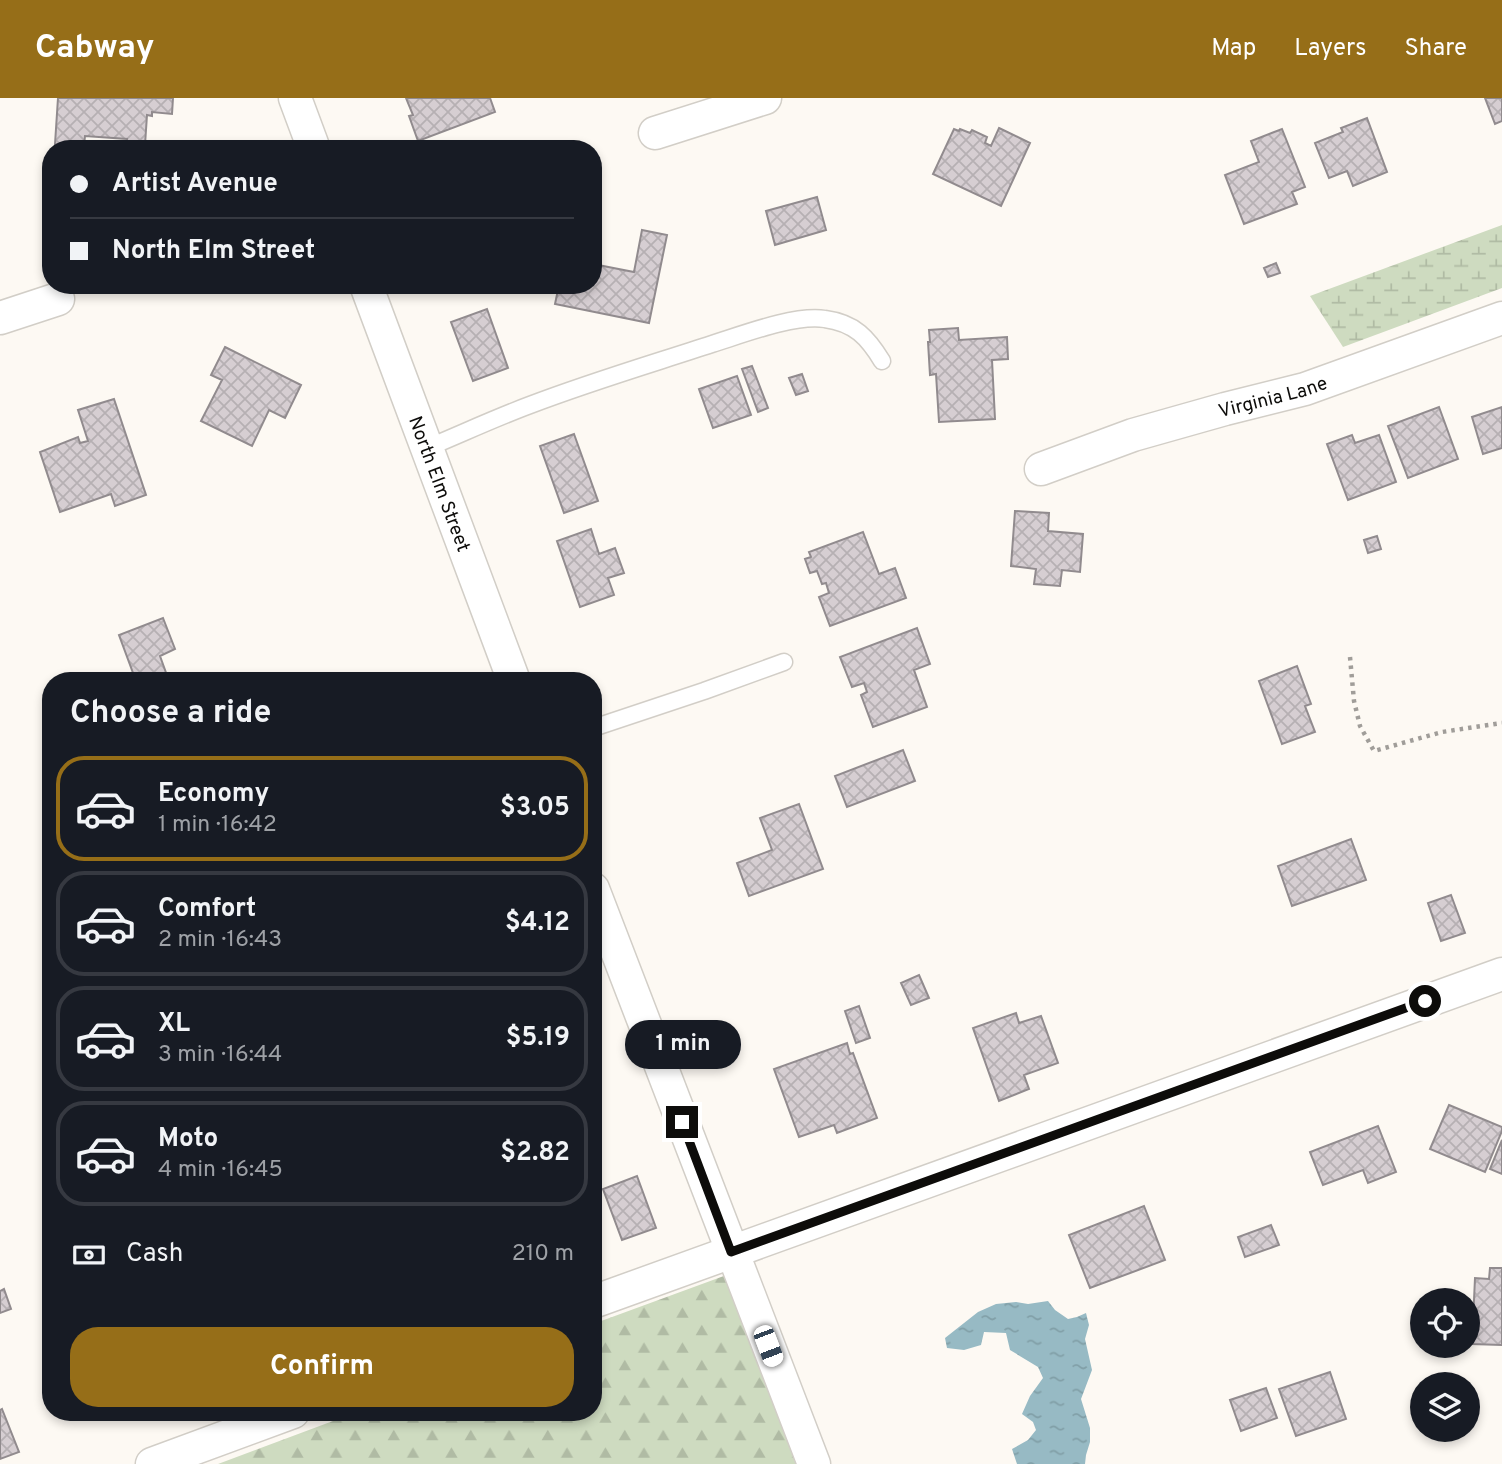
<!DOCTYPE html>
<html lang="en">
<head>
<meta charset="utf-8">
<style>
  body { margin:0; font-family:Overpass,sans-serif; background:#242831; color:#f1f3f6; height:100vh; display:flex; flex-direction:column; font-size:26px; white-space:nowrap }
  * { box-sizing:border-box; margin:0 }
  p { font-size:23px; color:#9ea1a6 }
  .icon { flex:none; width:38px; height:38px; fill:none; stroke:currentColor; stroke-width:2; stroke-linecap:round; stroke-linejoin:round }
  .map { position:relative; flex:1; overflow:hidden }
  .side { position:absolute; left:42px; top:574px; width:560px; height:749px; display:flex; flex-direction:column; background:#171b24; border-radius:28px; box-shadow:0 4px 10px #0003 }
  .side>* { flex:none }
  .hud { position:absolute; left:42px; top:42px; width:560px; height:154px; border-radius:28px; box-shadow:0 4px 10px #0003; display:grid; align-content:center; height:154px; padding:0 28px; background:#171b24 }
  .tools { position:absolute; left:1410px; top:1190px; display:grid; gap:14px }
  .tools a { display:grid; place-items:center; width:70px; height:70px; border-radius:50%; background:#171b24; box-shadow:0 4px 10px #0003; font-size:35px }
  .end { position:absolute; width:32px; height:32px; margin:-16px; border:9px solid #0d0c0a; background:#fff; box-shadow:0 0 0 4px #fff }
  .from { border-radius:50% }
  .bubble { position:absolute; height:49px; border-radius:24px; background:#171b24; box-shadow:0 4px 10px #0003; font-size:23px; font-weight:700; line-height:49px; text-align:center }
  .car { position:absolute; width:21px; height:42px; margin:-21px -10px; border-radius:9px; box-shadow:0 0 5px 2px #0007; background:linear-gradient(#fff 24%,#345 0 40%,#fff 0 76%,#345 0 86%,#fff 0) }
  .hud b { display:flex; align-items:center; gap:24px; height:66px; font-size:26px }
  .hud b+b { border-top:2px solid #363941 }
  .hud i { width:18px; height:18px; background:#f1f3f6 }
  ul { padding:0; list-style:none }
  li { display:flex; align-items:center; gap:21px; height:105px; margin:0 14px 10px; padding:0 14px; border:4px solid #363941; border-radius:28px }
  li div { flex:1 }
  li b { display:block; font-size:26px }
  li em { font-style:normal; font-weight:700 }
  li.on { border-color:#966e18 }
  li>.icon { width:63px; height:63px; stroke-width:1.5 }
  h2 { padding:0 28px; font-size:32px; line-height:84px }
  .pay { display:flex; align-items:center; gap:18px; height:77px; padding:0 28px; font-size:26px }
  .pay p { margin-inline-start:auto }
  .button { display:flex; gap:14px; margin-top:auto; padding:14px 28px }
  .button a { flex:1; height:80px; border-radius:28px; background:#966e18; color:#fff; font-size:28px; font-weight:700; line-height:80px; text-align:center }
  header { display:flex; align-items:center; gap:42px; box-sizing:border-box; height:98px; padding:0 35px; background:#966e18; color:#fff }
  header strong { font-size:33px }
  nav { display:flex; gap:38px; margin-inline-start:auto; font-size:24px }
  .map>svg:first-child { display:block }
</style>
</head>
<body>
<header>
<strong>Cabway</strong>
<nav><a>Map</a><a>Layers</a><a>Share</a></nav>
</header>
<div class="map">
<svg width="1502" height="1366" viewBox="0 0 1502 1366">
  <defs>
    <pattern id="forest-firs" width="22" height="20" patternUnits="userSpaceOnUse" patternTransform="scale(1.75)"><rect width="22" height="20" fill="#cedbc0"/><path d="M5 1l3.5 6h-7zM16 11l3.5 6h-7z" fill="#b0bba4"/></pattern>
    <pattern id="wetland-marsh" width="20" height="14" patternUnits="userSpaceOnUse" patternTransform="scale(1.75)"><rect width="20" height="14" fill="#cedbc0"/><path d="M1 5h8M5 5V1M11 12h8M15 12V8" fill="none" stroke="#b0bba4"/></pattern>
    <pattern id="water-ripples" width="26" height="14" patternUnits="userSpaceOnUse" patternTransform="scale(1.75)"><rect width="26" height="14" fill="#97bac4"/><path d="M2 4q2-2 4 0t4 0M15 11q2-2 4 0t4 0" fill="none" stroke="#819fa7"/></pattern>
    <pattern id="building-cross-hatch" width="8" height="8" patternUnits="userSpaceOnUse" patternTransform="scale(1.75)"><rect width="8" height="8" fill="#d6ced2"/><path d="M0 0l8 8M0 8l8-8" fill="none" stroke="#b6b0b3"/></pattern>
  </defs>
  <rect width="100%" height="100%" fill="#fdf9f3"/>
  <path fill="url(#forest-firs)" d="M732,1175L807,1366H218L357,1314H593V1226Z"/>
  <path fill="url(#wetland-marsh)" d="M1502,127V190L1343,249L1310,198Z"/>
  <path fill="url(#water-ripples)" d="M1048,1203L1055,1212L1068,1221L1077,1219L1086,1215L1089,1227L1085,1241L1092,1272L1081,1301L1090,1330V1344L1086,1357L1085,1366H1017L1012,1351L1028,1342L1036,1332L1033,1324L1022,1316L1030,1298L1043,1280L1038,1269L1010,1252L1006,1235L984,1234L981,1247L964,1252L947,1250L945,1240L978,1214L996,1206L1016,1204L1028,1206Z"/>
  <path fill="url(#building-cross-hatch)" stroke="#918b8e" stroke-width="2" d="M58,0H173L172,16L152,14V18L147,17L145,47L127,46V41L85,38L84,48L55,46Z
    M406,0H490L495,14L418,43L409,18L413,17Z
    M1485,0H1502V23L1495,26Z
    M1367,20L1387,74L1353,88L1347,73L1329,80L1315,45L1343,34L1341,30Z
    M999,30L1030,45L1001,108L933,76L954,31L959,33L960,31L970,35L972,32L987,39L985,45L991,48Z
    M1282,31L1305,89L1292,94L1297,106L1244,126L1225,77L1259,64L1251,43Z
    M817,99L826,132L775,147L766,113Z
    M642,132L667,137L649,225L555,206L559,187H593V166L634,174Z
    M1276,165L1280,175L1268,179L1264,170Z
    M487,211L508,270L473,283L451,224Z
    M958,230L959,242L1007,239L1008,261L992,262L995,321L939,324L936,276L930,277L928,244H930L929,232Z
    M225,249L301,287L285,320L269,312L252,348L201,323L222,282L211,277Z
    M752,268L768,310L758,314L742,271Z
    M802,276L808,293L796,297L789,280Z
    M737,278L751,317L713,330L699,291Z
    M114,301L146,397L115,408L111,396L60,414L40,354L78,339L80,345L88,343L78,312Z
    M1439,309L1458,361L1408,380L1388,328Z
    M1502,309V350L1483,356L1472,319Z
    M574,336L598,403L564,415L540,348Z
    M1352,337L1355,345L1379,337L1396,384L1348,402L1327,346Z
    M1015,413L1049,415L1048,433L1083,436L1080,474L1062,472L1060,488L1034,486L1036,471L1011,468Z
    M591,431L599,456L615,450L624,475L608,480L614,497L580,509L557,443Z
    M863,434L879,476L895,470L906,500L830,528L819,499L829,495L826,485L822,486L817,473L810,475L805,461L811,459L809,454Z
    M1377,438L1381,451L1368,455L1364,442Z
    M163,520L175,551L160,558L169,583H136L119,537Z
    M917,530L930,566L914,572L927,609L873,629L861,597L867,594L864,585L852,589L840,559Z
    M1297,568L1311,606L1305,608L1315,634L1282,646L1259,583Z
    M903,652L915,683L847,709L835,678Z
    M799,706L823,771L749,798L737,765L772,752L760,720Z
    M1351,741L1366,782L1292,808L1278,768Z
    M1451,797L1465,835L1441,843L1428,805Z
    M919,877L929,900L911,907L901,885Z
    M859,908L870,940L856,945L845,913Z
    M1016,915L1019,925L1041,918L1058,965L1024,977L1029,991L999,1003L973,930Z
    M847,945L850,956L853,955L877,1020L837,1035L834,1027L799,1039L774,971Z
    M1449,1007L1502,1029V1033L1485,1074L1430,1051Z
    M1378,1028L1396,1074L1368,1085L1363,1072L1323,1087L1310,1054Z
    M1502,1042V1076L1490,1071Z
    M637,1078L656,1130L622,1142L603,1091Z
    M1144,1108L1165,1162L1090,1190L1069,1137Z
    M1271,1127L1279,1147L1245,1159L1238,1139Z
    M1490,1170H1502V1247L1472,1246L1475,1180L1489,1181Z
    M4,1191L11,1211L0,1215V1193Z
    M1330,1274L1346,1321L1296,1338L1279,1291Z
    M1266,1290L1277,1320L1241,1333L1230,1302Z
    M2,1311L19,1354L0,1361V1312Z"/>
  <g fill="none" stroke-linecap="round" stroke-linejoin="round">
    <g stroke="#d2cec7" stroke-width="19">
      <path id="lane" d="M427,350C461,336 495,320 530,307C590,284 651,266 712,246C741,237 795,216 825,221C855,225 868,240 882,263
        M593,630L704,593L784,564"/>
    </g>
    <g stroke="#d2cec7" stroke-width="35">
      <g id="street">
        <path d="M295,0L314,51"/>
        <path d="M655,35L765,0"/>
        <path id="s1" d="M366,187L514,583"/>
        <path d="M0,220L58,201"/>
        <path id="s2" d="M1041,371L1133,337L1225,311L1305,291L1502,220"/>
        <path d="M593,791L814,1366"/>
        <path d="M593,1204L1502,876"/>
        <path d="M152,1366L293,1314"/>
      </g>
    </g>
    <path stroke="#a09d99" stroke-width="4.5" stroke-dasharray="3.5 5" stroke-linecap="butt" d="M1350,559L1354,603L1360,628L1374,653L1442,634L1502,625"/>
    <use href="#lane" stroke="#fff" stroke-width="16"/>
    <use href="#street" stroke="#fff" stroke-width="32"/>
  </g>
  <g fill="none" stroke-linecap="round" stroke-linejoin="round">
    <path stroke="#0d0c0a" stroke-width="9" d="M682,1024L731,1154L1425,903"/>
  </g>
  <g text-anchor="middle" stroke-width="6" stroke-linejoin="round" paint-order="stroke">
    <g font-size="19" fill="#0d0c0a" stroke="#fff">
      <text dy="7" stroke="none"><textPath href="#s2" startOffset="243">Virginia Lane</textPath></text>
      <text dy="7" stroke="none"><textPath href="#s1" startOffset="212">North Elm Street</textPath></text>
    </g>
  </g>
</svg>
<div class="tools">
<a><svg class="icon" aria-label="locate" viewBox="0 0 24 24"><circle cx="12" cy="12" r="6"/><path d="M12 2v4M12 18v4M2 12h4M18 12h4"/></svg></a>
<a><svg class="icon" aria-label="layers" viewBox="0 0 24 24"><path d="M12 4l9 5-9 5-9-5zM3 14l9 5 9-5"/></svg></a>
</div>
<i class="end from" style="left:1425px;top:903px"></i>
<i class="end" style="left:682px;top:1024px"></i>
<div class="bubble" style="left:625px;top:922px;width:116px">1 min</div>
<i class="car" style="left:768px;top:1248px;rotate:159deg"></i>
<div class="hud">
<b><i class="from"></i>Artist Avenue</b>
<b><i></i>North Elm Street</b>
</div>
<section class="side">
<h2>Choose a ride</h2>
<ul>
<li class="on"><svg class="icon" aria-label="car" viewBox="0 0 24 24"><path d="M5 17H2v-5l4-1 3-4h7l3 4 3 1v5h-3M9 17h6M6 11h13"/><circle cx="7" cy="17" r="2"/><circle cx="17" cy="17" r="2"/></svg><div><b>Economy</b><p>1 min · 16:42</p></div><em>$3.05</em></li>
<li><svg class="icon" aria-label="car" viewBox="0 0 24 24"><path d="M5 17H2v-5l4-1 3-4h7l3 4 3 1v5h-3M9 17h6M6 11h13"/><circle cx="7" cy="17" r="2"/><circle cx="17" cy="17" r="2"/></svg><div><b>Comfort</b><p>2 min · 16:43</p></div><em>$4.12</em></li>
<li><svg class="icon" aria-label="car" viewBox="0 0 24 24"><path d="M5 17H2v-5l4-1 3-4h7l3 4 3 1v5h-3M9 17h6M6 11h13"/><circle cx="7" cy="17" r="2"/><circle cx="17" cy="17" r="2"/></svg><div><b>XL</b><p>3 min · 16:44</p></div><em>$5.19</em></li>
<li><svg class="icon" aria-label="car" viewBox="0 0 24 24"><path d="M5 17H2v-5l4-1 3-4h7l3 4 3 1v5h-3M9 17h6M6 11h13"/><circle cx="7" cy="17" r="2"/><circle cx="17" cy="17" r="2"/></svg><div><b>Moto</b><p>4 min · 16:45</p></div><em>$2.82</em></li>
</ul>
<div class="pay"><svg class="icon" aria-label="cash" viewBox="0 0 24 24"><path d="M3 7h18v10H3z"/><circle cx="12" cy="12" r="2"/></svg>Cash<p>210 m</p></div>
<div class="button"><a>Confirm</a></div>
</section>
</div>
</body>
</html>
